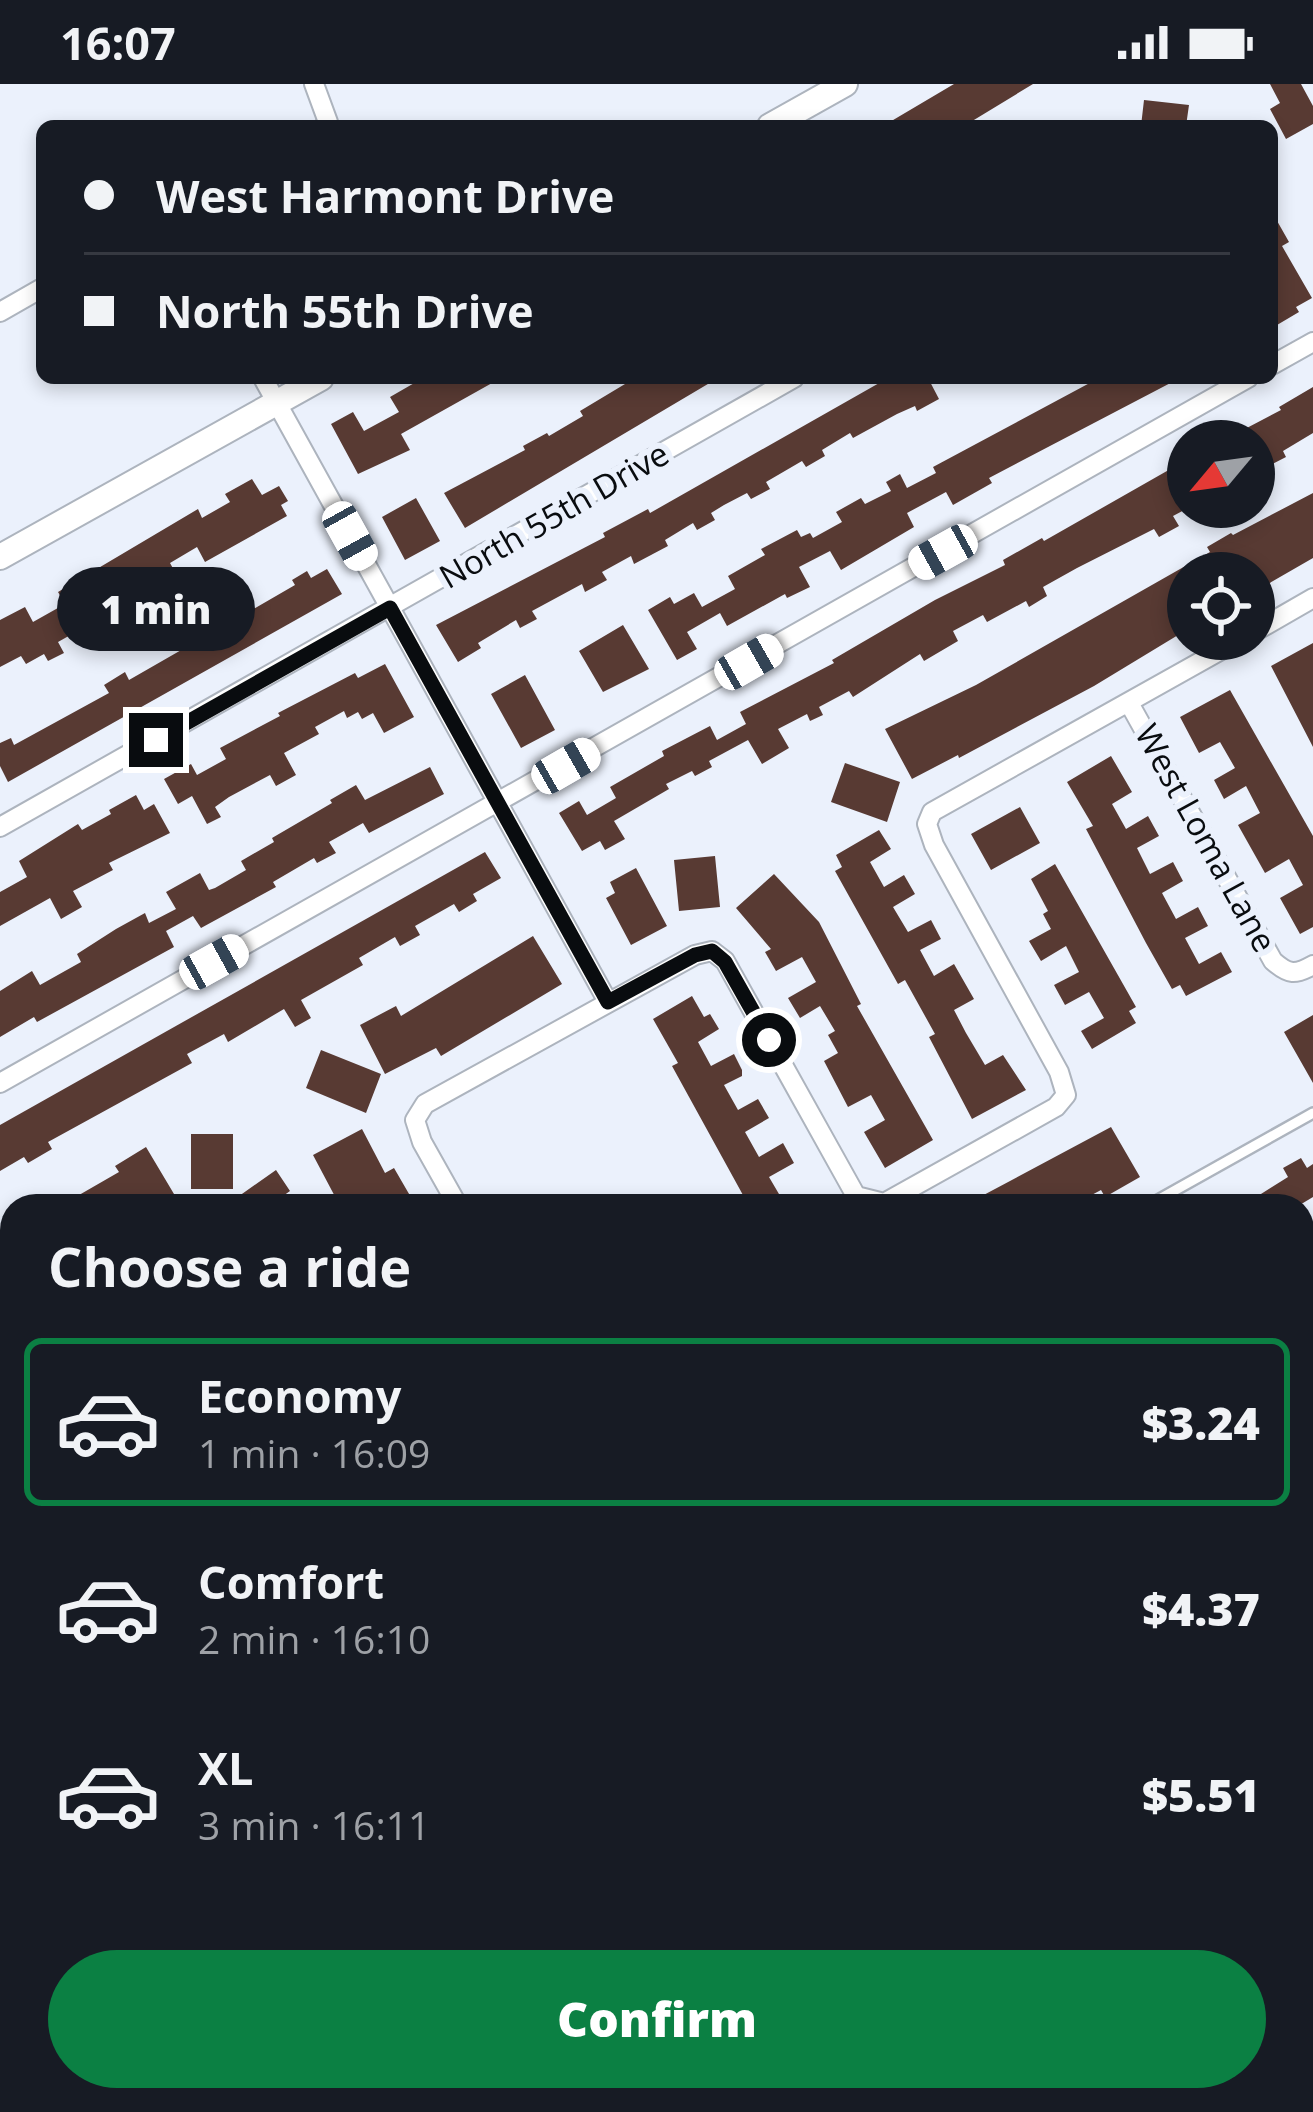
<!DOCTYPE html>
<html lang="en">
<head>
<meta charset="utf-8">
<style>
  body { margin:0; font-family:"Open Sans",sans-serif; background:#20242c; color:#f1f3f6; height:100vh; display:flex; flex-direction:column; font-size:45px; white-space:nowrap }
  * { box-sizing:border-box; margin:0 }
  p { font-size:39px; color:#9ea1a6 }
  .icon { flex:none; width:66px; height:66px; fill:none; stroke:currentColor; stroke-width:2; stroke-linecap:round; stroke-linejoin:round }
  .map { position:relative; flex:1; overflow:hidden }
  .drawer { position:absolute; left:0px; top:1110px; width:1314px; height:918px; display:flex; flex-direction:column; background:#171b24; border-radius:36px 36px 0 0; box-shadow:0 6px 18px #0003 }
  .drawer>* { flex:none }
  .top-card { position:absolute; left:36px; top:36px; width:1242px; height:264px; border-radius:18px; box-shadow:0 6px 18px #0003; display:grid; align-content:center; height:264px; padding:0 48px; background:#171b24 }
  .needle { width:78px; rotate:241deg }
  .tools { position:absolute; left:1167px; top:336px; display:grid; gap:24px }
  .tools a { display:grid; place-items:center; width:108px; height:108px; border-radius:50%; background:#171b24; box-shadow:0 6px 18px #0003; font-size:60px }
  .end { position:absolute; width:54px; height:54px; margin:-27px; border:15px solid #090c0f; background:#fff; box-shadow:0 0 0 6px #fff }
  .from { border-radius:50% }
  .bubble { position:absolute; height:84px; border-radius:42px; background:#171b24; box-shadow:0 6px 18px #0003; font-size:39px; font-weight:800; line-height:84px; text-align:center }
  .car { position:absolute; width:36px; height:72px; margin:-36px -18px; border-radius:15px; box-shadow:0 0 9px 3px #0007; background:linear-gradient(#fff 24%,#345 0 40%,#fff 0 76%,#345 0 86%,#fff 0) }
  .top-card b { display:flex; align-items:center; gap:42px; height:114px; font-size:45px }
  .top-card b+b { border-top:3px solid #363941 }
  .top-card i { width:30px; height:30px; background:#f1f3f6 }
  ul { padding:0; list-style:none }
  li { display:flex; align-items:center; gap:36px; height:168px; margin:0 24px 18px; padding:0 24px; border:6px solid transparent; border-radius:18px }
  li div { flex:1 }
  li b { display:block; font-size:45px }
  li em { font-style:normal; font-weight:800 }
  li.active { border-color:#0b8043 }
  li>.icon { width:108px; height:108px; stroke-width:1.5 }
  h2 { padding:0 48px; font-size:54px; line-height:144px }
  .cta { display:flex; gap:24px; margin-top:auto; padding:24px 48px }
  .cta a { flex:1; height:138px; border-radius:72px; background:#0b8043; color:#fff; font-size:48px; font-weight:800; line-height:138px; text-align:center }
  .status { display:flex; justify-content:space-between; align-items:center; height:84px; padding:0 60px; background:#171b24; direction:ltr }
  .status svg { height:33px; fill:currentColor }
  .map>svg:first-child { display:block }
</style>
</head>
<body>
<div class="status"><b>16:07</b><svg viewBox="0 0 49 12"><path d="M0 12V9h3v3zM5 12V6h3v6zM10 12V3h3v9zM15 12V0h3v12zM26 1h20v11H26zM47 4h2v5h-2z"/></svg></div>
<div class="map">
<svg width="1313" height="2028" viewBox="0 0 1313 2028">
  <rect width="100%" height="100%" fill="#ebf1fc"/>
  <path fill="#583a33" d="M954,0H1033L964,42H883Z
    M1270,0H1301L1313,22V40L1286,55L1270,25L1280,19Z
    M1144,16L1189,21L1186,42H1141Z
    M1272,128L1289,158L1282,162L1312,214L1296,223L1299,228L1277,241L1272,232Z
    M423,294H501L401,350L410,366L358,390L331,340L353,328L364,347L399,328L390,313Z
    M635,294H718L465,444L444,409L525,366L523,362L547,349L549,352L583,332L580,327Z
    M888,294H928L939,315L917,327L915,322L897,330L853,354L850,349L822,366L825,372L806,383L802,377L766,398L770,405L751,415L747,409L724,421L711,429L715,436L697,446L693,439L665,456L668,462L634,480L631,472L602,488L607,496L585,508L582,500L532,527L537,535L520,544L516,536L478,559L481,564L458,578L436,541L605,453L603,449L648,425L650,429Z
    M1099,294H1180L989,394L992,399L953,421L946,408L907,429L914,443L841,486L830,467L799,483L810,503L787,514L785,510L727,542L720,529L687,548L697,565L677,576L648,526L670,513L674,520L694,509L702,523L735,505L728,492L765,471L761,465L797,446L801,453L810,449L813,454L842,438L836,428L861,414L865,420L891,407L886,398L900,390L907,404L936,389L933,383Z
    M1313,303V349L1283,367L1286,373L1261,386L1254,372V357H1222L1281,326L1279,323Z
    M1188,375V424L1173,432L1179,442L1159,453L1154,445L1077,484L1043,503L1047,512L1029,523L1026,517L987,538L983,531L953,547L958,557L924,577L920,570L853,613L849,607L819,623L823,631L810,637L807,630L778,645L789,664L762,680L748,656L709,677L712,683L695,692L692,687L666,700L669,705L614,737L625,755L605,766L600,757L582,767L559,729L579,717L587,731L616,714L610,703L664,672L662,667L710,642L717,656L746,640L740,628L834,579L832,576L935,516L1005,481L1003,476L1042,454L1044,457Z
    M252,395L262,411L279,402L288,417L281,421L287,432L205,478L197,463L170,479L176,490L158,500L163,509L139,523L128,503L90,525L97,536L58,558L64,569L48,577L44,570L26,580L21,572L0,583V536L25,523L33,538L65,520L58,508L198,425L202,434L230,418L225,410Z
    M1313,409V474L1254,508V489H1188V545L1094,602L959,674L958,671L912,695L885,645L976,601L1210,468L1207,463L1231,449L1233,451Z
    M416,414L440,457L405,476L382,433Z
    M327,485L342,510L8,698L0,682V659L11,654L14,661L109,609L104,601L125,588L129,596L183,565L180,559L196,550L249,520L252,526L295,501L292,496L307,487L311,494Z
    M623,541L649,585L603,608L579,567Z
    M1313,559V663L1271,582Z
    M385,580L414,633L384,649L373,629L362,635L358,628L347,634L344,627L315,643L319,650L284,669L296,691L276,702L270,691L229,713L215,723L221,733L207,740L192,712L178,720L164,695L191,680L197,691L226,675L220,664L280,632L278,629L355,589L358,594Z
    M525,591L555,646L521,664L491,610Z
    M1230,606L1313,752V843L1300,850L1280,814L1303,801L1289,775L1265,789L1238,741L1260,729L1246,702L1224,715L1214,696L1235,684L1220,658L1199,669L1180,633Z
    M1111,672L1132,708L1112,720L1126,745L1148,732L1159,752L1137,764L1150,790L1173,778L1183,797L1162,809L1176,835L1198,823L1208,842L1185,854L1199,880L1221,868L1232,888L1186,912L1180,901L1172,905L1146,859L1086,745L1093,742L1067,698Z
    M845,679L900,698L887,738L831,718Z
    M430,683L444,710L369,749L363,739L329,758L336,769L317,779L314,774L273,798L276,803L201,844L193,832L166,847L174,863L37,938L34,933L0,953V907L32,887L40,901L81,878L77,870L116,845L145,829L149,839L176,825L166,808L200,789L209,806L215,804L246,786L241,777L274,758L272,754L332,719L330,716L356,701L365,716Z
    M136,711L144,726L154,720L170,749L109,779L113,786L73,807L82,823L61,835L50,814L0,842V808L27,793L19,777L78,740L82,746L111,730L109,726Z
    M1020,723L1040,759L991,786L971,750Z
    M879,746L891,765L870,778L884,803L904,791L915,810L893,823L908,848L931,836L941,855L920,866L934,892L954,880L974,915L954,926L966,949L985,981L1003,971L1026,1006L972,1035L929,953L935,950L905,896L898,900L835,787L842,783L836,771Z
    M485,768L501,794L473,810L477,817L459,828L454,820L415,842L420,851L400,862L395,853L359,874L363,881L301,916L311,934L295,943L284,925L228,958L224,950L187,970L192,979L48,1058L52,1065L28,1079L24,1073L0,1087V1041Z
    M715,772L720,823L679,827L674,776Z
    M1055,780L1136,923L1129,927L1136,939L1092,965L1081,947L1104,934L1089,908L1065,921L1054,901L1079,888L1066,862L1041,877L1029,857L1051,845L1043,830L1048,827L1031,795Z
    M636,784L667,842L631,861L606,814L615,809L610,798Z
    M774,790L819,838L861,920L857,922L933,1056L885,1084L864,1048L885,1036L871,1011L848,1023L824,977L838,969L828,951L835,947L820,922L800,934L788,914L816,898L802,873L776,887L765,868L771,865L736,824Z
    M533,852L562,900L441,972L436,964L385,990L360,941L396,922L401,932Z
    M692,912L704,933L710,930L719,945L698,958L711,982L734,970L742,986V992L724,1001L738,1026L758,1015L769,1034L745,1048L759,1073L783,1059L794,1079L769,1093L786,1122H749L672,982L678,979L653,935Z
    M1313,931V999L1284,948Z
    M321,966L381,990L366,1029L306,1004Z
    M1111,1043L1140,1093L1105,1113L1101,1106L1071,1122H963Z
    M362,1045L385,1089L394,1084L416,1122H340L313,1071Z
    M191,1050H233V1105H191Z
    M146,1063L174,1110L154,1122H60L119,1088L115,1082Z
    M1301,1074L1307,1084L1313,1080V1113L1298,1122H1242L1288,1093L1283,1084Z
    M276,1086L290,1107L283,1112L290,1122H225Z"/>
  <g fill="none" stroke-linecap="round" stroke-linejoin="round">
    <g stroke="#adb4be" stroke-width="14">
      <path id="service" d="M1147,1122L1313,1029
        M1302,1323L1313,1317
        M1302,1523V1524
        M0,1768L12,1761
        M224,2016L232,2028
        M630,2016L664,2028
        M1074,2016L1081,2028"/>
    </g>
    <g stroke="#adb4be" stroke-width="22">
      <path id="minor" d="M314,0L328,38L324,42
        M0,228L42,204
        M1272,281L1313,258
        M263,294L608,918
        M1254,548L1313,514
        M1129,619L1273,877C1289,891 1295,891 1313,881
        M0,743L794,294
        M0,999L1248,294
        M458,1122L422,1058L415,1036L425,1020L695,871L712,867L725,877L856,1112L884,1119L1056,1023L1066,1011L1059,988L934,761L927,740L932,728L1241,555
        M1302,1173L1313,1167
        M0,1253L12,1246
        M0,1306L12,1328
        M1302,1678L1313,1672
        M0,1875L12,1897
        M80,2016L86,2028
        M396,2016L408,2028
        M931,2016L936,2028
        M1223,2016L1229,2028"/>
    </g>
    <g stroke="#adb4be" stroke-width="28">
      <path id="tertiary" d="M770,42L845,0
        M0,473L321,294"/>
    </g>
    <use href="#service" stroke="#fff" stroke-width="9"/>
    <use href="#minor" stroke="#fff" stroke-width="18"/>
    <use href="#tertiary" stroke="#fff" stroke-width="24"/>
  </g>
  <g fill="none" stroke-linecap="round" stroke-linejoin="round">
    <path stroke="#090c0f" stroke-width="15" d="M156,656L390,524L608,918L695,871L712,867L725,878L769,956"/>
  </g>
  <g text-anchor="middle" stroke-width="12" stroke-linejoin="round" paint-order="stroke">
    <g font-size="33" fill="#090c0f" stroke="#ebf1fc">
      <text transform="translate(554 431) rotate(-30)" y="12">North 55th Drive</text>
      <text transform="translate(1206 754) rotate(61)" y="12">West Loma Lane</text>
    </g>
  </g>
</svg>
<div class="tools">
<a><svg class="needle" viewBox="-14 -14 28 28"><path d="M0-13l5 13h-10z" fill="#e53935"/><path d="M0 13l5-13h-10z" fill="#9ea1a6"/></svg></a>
<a><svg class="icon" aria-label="locate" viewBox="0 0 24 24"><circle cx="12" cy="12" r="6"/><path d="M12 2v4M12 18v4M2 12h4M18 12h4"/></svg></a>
</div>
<i class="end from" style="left:769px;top:956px"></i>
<i class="end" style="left:156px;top:656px"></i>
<div class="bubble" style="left:57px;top:483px;width:198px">1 min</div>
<i class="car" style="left:350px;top:452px;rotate:151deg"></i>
<i class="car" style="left:943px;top:468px;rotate:241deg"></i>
<i class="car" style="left:749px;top:578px;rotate:60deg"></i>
<i class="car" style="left:566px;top:682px;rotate:60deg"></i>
<i class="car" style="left:214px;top:878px;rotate:61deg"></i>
<div class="top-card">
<b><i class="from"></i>West Harmont Drive</b>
<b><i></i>North 55th Drive</b>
</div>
<section class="drawer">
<h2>Choose a ride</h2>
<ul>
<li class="active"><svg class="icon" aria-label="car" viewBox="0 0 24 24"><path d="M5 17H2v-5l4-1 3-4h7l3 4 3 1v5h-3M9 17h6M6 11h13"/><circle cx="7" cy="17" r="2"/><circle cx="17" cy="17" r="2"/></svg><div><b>Economy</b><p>1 min · 16:09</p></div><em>$3.24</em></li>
<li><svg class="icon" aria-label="car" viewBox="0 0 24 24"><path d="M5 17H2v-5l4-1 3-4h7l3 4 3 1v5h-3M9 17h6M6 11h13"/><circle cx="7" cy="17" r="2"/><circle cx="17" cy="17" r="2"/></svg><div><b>Comfort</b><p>2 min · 16:10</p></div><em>$4.37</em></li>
<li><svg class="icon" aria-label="car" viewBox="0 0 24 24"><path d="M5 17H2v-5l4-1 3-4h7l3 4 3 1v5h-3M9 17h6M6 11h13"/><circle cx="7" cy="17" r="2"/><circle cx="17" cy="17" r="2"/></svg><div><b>XL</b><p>3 min · 16:11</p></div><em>$5.51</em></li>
</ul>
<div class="cta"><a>Confirm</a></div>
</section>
</div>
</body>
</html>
